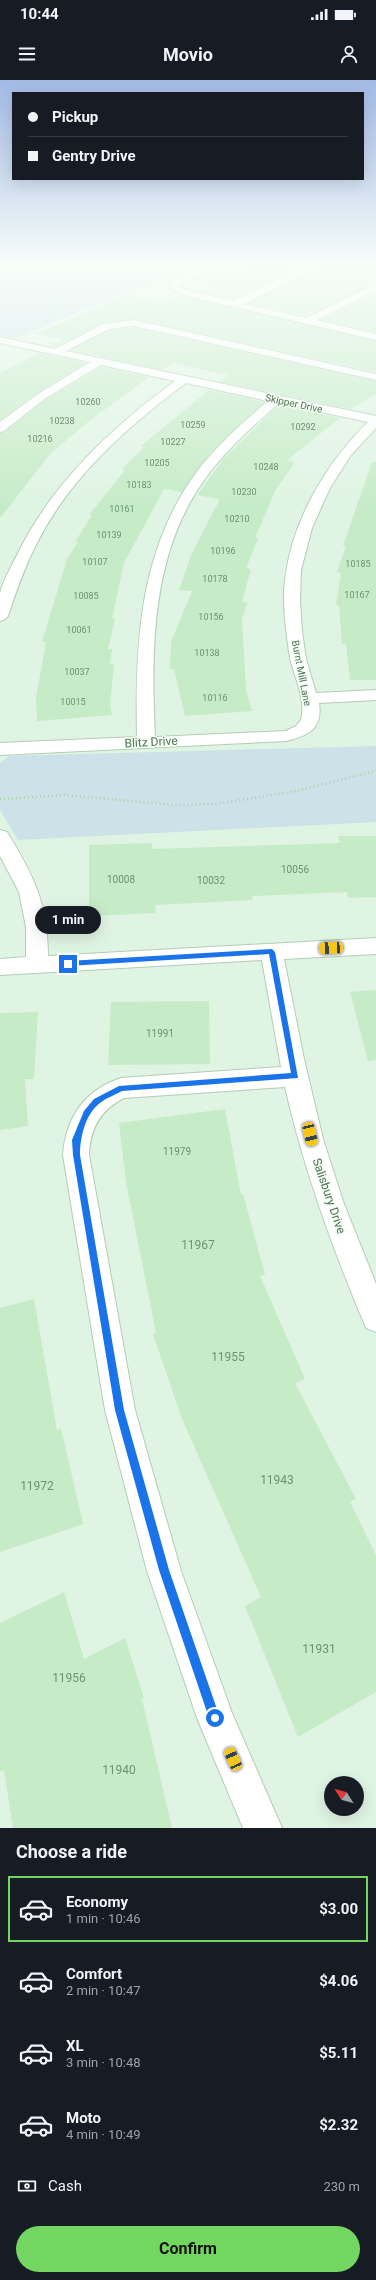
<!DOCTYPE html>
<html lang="en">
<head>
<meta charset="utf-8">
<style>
  body { margin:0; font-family:Roboto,sans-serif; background:#20242c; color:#f1f3f6; height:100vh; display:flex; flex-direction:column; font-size:15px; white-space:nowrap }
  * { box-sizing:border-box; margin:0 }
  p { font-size:13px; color:#9ea1a6 }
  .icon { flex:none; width:22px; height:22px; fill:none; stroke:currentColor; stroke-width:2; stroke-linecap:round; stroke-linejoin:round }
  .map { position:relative; height:1748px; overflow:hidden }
  .side { display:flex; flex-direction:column; background:#171b24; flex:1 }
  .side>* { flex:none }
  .hud { position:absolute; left:12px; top:12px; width:352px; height:88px; border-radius:0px; box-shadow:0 4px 16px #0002; display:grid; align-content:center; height:88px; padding:0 16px; background:#171b24 }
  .needle { width:26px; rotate:307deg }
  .controls { position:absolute; left:324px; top:1696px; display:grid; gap:8px }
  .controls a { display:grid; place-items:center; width:40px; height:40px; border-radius:50%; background:#171b24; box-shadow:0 4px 16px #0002; font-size:20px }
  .end { position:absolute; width:18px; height:18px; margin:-9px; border:5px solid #1a73e8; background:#fff; box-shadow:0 0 0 2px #fff }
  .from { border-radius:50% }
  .bubble { position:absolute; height:28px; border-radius:14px; background:#171b24; box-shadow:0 4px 16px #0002; font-size:13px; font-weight:700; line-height:28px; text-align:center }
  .car { position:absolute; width:12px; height:24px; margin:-12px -6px; border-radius:5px; box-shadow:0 0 3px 1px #0007; background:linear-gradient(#f5c518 24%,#345 0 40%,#f5c518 0 76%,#345 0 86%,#f5c518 0) }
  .hud b { display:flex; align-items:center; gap:14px; height:38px; font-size:15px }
  .hud b+b { border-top:1px solid #363941 }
  .hud i { width:10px; height:10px; background:#f1f3f6 }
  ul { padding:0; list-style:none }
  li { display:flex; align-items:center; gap:12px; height:66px; margin:0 8px 6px; padding:0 8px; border:2px solid transparent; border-radius:0px }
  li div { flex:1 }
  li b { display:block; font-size:15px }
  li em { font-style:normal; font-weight:700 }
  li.current { border-color:#73d661 }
  li>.icon { width:36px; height:36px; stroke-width:1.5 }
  h2 { padding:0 16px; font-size:18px; line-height:48px }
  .pay { display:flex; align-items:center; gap:10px; height:44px; padding:0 16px; font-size:15px }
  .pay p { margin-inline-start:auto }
  .primary-button { display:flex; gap:8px; margin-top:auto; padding:8px 16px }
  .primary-button a { flex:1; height:46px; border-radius:24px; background:#73d661; color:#111; font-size:16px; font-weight:700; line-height:46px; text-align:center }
  .status { display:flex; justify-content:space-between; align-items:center; height:28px; padding:0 20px; background:#171b24; direction:ltr }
  .status svg { height:11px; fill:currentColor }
  header { display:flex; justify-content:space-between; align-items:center; height:52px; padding:0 16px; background:#171b24; font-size:18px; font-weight:700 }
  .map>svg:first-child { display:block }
</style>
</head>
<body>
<div class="status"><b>10:44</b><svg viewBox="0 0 49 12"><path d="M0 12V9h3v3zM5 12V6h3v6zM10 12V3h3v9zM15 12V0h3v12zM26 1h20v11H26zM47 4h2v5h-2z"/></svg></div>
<header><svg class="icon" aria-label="menu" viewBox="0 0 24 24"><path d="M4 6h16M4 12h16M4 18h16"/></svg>Movio<svg class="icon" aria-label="person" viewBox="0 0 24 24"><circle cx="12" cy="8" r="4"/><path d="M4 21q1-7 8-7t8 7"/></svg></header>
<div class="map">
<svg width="376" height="1748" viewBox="0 0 376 1748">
  <rect width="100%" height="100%" fill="#edfbf1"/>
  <path fill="#dff4e3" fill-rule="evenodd" d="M0,185H376V1748H0ZM331,1703H357V1729H331Z"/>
  <path fill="#cce2e8" d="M0,185H194L16,258L0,255Z
    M376,666V742L18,760L0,730V683L9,676Z"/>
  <path fill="#c6ebc7" d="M254,185H307L233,219L193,211Z
    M324,185H376V203L306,236L248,223Z
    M376,213V252L321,240Z
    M127,215L161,222L182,215L376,261V292L134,239L102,243L55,267L50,266L64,259L35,254Z
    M134,248L376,301V314L351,329L219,302L228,295L173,283L162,290L70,270L109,250Z
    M39,273L86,283L34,315L0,340V293Z
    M101,287L149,297L93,338L50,374L0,438V353L5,352L44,321Z
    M209,310L265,322L211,372L182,412L164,409L124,483L112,538H115L108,569H112L110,584H114L110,624L112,635L37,641L36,618L46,562H42L67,479L78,462H75L92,435H89L125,390L122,389L144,367L141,366Z
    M279,325L340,338L286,381L295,382L275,411L255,458L258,459L246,488L251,489L242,522L247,523L242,539L246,610L252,631L185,636L174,589H170L171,562L192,511L179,510L192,473L220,419L197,415L225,377Z
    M372,382H376V600H350L346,564H342L339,526L336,525L341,493L337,492L346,466H343Z
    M338,756H376V817L348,818L347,812L252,816L253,820L155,825L156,833L89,836V765L152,763V769L340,763Z
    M376,910V980L368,981L350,912Z
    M209,921L210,984L108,985L111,922Z
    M38,932L34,999H25L28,1046L0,1050V933Z
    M225,1029L241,1115L243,1114L265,1195L260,1196L305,1299L295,1303L356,1419L350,1422L376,1475V1612L298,1657L245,1526L261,1517L182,1339L153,1254L156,1253L126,1102L119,1043Z
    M34,1219L57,1350L61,1348L83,1444L0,1472V1228Z
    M64,1512L84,1579L125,1558L144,1618L142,1619L172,1748H13L4,1690L0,1692V1543Z"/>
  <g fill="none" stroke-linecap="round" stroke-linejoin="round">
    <g stroke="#b4cdb5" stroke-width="2">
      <path id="minor" d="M208,185H220L178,206L193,212L233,221L311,185H323L244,224L306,238L376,204V211L317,240L376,254V260L187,216L167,207L175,199Z
        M134,240L376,294V300L134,246L109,249L66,271L376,336V348L351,375L330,408L312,448L301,490L300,520L302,551L306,579L316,613L376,610V620L319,623C323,649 308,656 286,661L0,675V663L137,657C135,565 139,471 196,393C217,365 242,343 268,321L186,303C127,347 69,398 36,465C24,488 16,512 8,536L5,539L0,541C0,532 0,522 0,513C3,501 10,489 16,477C51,404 111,348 175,301L101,285L43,320L4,351L0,352V342L35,316L90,282L0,263V257L55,269L103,244ZM279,323L368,342C326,383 292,440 285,500C282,524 286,549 289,572C292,594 307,618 301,640L296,646L286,651L155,657C151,568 151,471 207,396C228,368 253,346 279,323Z
        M0,750L7,752C34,796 48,824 48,876L376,858V874L284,879L304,979L323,1059L344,1124L376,1204V1252L366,1248C333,1170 304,1090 285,1007L124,1018C100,1030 90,1049 89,1075L135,1330L181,1491L232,1633L282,1748H243L197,1638L147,1491L105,1330L63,1075C66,1037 85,1010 121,998L281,987L262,880L0,895V879L26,877V847L19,812L0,776Z"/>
    </g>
    <path stroke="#aad3ab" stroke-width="1" stroke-dasharray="0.5 1.5" stroke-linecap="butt" d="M70,185L79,188
      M129,185L115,191L113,196L143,203
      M19,188H32L28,189L26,193L14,195L3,192Z
      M32,188L80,196
      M32,188L43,185
      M66,192L87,185
      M11,194C4,224 41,223 60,224
      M149,207L143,203L154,202
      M152,210L148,208L153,204
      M18,217L80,196L113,200
      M32,248L50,239L70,213L104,206L120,198"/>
    <path stroke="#aad3ab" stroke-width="2.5" stroke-dasharray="1 3" stroke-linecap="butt" d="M0,719L64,715L175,725L216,724L296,711L376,691"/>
    <use href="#minor" fill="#fff" fill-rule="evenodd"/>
  </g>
  <linearGradient id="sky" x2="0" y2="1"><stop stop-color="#a3bae6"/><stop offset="0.43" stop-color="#f7fdf9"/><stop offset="1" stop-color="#f7fdf9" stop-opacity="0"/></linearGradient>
  <rect width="376" height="430" fill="url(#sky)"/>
  <path fill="#1a73e8" d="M272,869L275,872L298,998L122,1011C115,1015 106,1018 100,1023C85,1034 80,1058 80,1075L124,1330L169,1490L220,1638L215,1643L209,1638L159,1490L115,1330L73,1075L72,1060L84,1031L94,1019L119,1006L291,993L269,874L68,886L65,884L68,881Z"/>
  <g text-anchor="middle" stroke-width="3" stroke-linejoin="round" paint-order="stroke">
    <g font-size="9" fill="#6f926f">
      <text x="88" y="325">10260</text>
      <text x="62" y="344">10238</text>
      <text x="193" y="348">10259</text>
      <text x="303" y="350">10292</text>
      <text x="40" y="362">10216</text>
      <text x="173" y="365">10227</text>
      <text x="157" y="386">10205</text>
      <text x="266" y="390">10248</text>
      <text x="139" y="408">10183</text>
      <text x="244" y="415">10230</text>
      <text x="122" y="432">10161</text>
      <text x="237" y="442">10210</text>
      <text x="109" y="458">10139</text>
      <text x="223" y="474">10196</text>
      <text x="95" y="485">10107</text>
      <text x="358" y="487">10185</text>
      <text x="215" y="502">10178</text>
      <text x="357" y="518">10167</text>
      <text x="86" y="519">10085</text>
      <text x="211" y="540">10156</text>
      <text x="79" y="553">10061</text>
      <text x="207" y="576">10138</text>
      <text x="77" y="595">10037</text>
      <text x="215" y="621">10116</text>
      <text x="73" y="625">10015</text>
    </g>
    <g font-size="10" fill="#527452" stroke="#f4fef6">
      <text transform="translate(294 323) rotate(12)" y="4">Skipper Drive</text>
      <text transform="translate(302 593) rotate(79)" y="4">Burnt Mill Lane</text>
    </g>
    <g font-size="10" fill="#6f926f">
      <text x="295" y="793">10056</text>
      <text x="121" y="803">10008</text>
      <text x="211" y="804">10032</text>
      <text x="160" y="957">11991</text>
      <text x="177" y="1075">11979</text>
    </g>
    <g font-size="12" fill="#527452" stroke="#f4fef6">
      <text transform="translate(151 662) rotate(-3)" y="4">Blitz Drive</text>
      <text transform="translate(329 1116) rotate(71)" y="4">Salisbury Drive</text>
    </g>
    <g font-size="12" fill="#6f926f">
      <text x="198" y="1169">11967</text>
      <text x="228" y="1281">11955</text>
      <text x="277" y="1404">11943</text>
      <text x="37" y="1410">11972</text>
      <text x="319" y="1573">11931</text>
      <text x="69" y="1602">11956</text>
      <text x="119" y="1694">11940</text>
    </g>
  </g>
</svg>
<div class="controls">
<a><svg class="needle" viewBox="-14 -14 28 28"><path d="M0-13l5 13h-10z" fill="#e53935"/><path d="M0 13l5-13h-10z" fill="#9ea1a6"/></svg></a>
</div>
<i class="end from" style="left:215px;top:1638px"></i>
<i class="end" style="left:68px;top:884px"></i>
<div class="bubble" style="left:35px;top:826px;width:66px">1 min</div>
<i class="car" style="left:331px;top:868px;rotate:267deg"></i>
<i class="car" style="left:310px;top:1054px;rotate:166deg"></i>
<i class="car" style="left:233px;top:1679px;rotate:336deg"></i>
<div class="hud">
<b><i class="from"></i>Pickup</b>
<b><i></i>Gentry Drive</b>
</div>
</div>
<section class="side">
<h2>Choose a ride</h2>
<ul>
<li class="current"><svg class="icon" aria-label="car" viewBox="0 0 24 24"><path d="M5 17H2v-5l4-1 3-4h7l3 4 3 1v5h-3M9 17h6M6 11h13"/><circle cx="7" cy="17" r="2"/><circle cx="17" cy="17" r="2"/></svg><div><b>Economy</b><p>1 min · 10:46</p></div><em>$3.00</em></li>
<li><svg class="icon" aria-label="car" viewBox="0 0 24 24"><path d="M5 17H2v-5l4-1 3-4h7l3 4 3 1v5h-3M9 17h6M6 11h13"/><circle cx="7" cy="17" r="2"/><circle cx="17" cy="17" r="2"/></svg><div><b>Comfort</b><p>2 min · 10:47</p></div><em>$4.06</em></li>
<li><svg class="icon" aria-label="car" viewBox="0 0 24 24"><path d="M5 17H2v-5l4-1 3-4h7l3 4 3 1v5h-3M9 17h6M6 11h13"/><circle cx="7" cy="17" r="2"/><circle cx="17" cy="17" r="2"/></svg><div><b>XL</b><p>3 min · 10:48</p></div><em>$5.11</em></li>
<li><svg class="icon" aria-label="car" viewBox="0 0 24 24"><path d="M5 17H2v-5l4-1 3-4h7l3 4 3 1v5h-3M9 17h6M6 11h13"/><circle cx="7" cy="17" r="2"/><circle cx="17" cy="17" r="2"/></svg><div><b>Moto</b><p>4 min · 10:49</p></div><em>$2.32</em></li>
</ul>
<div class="pay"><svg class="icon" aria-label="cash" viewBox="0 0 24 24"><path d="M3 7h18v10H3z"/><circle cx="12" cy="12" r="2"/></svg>Cash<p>230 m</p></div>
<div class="primary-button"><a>Confirm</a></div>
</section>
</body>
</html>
